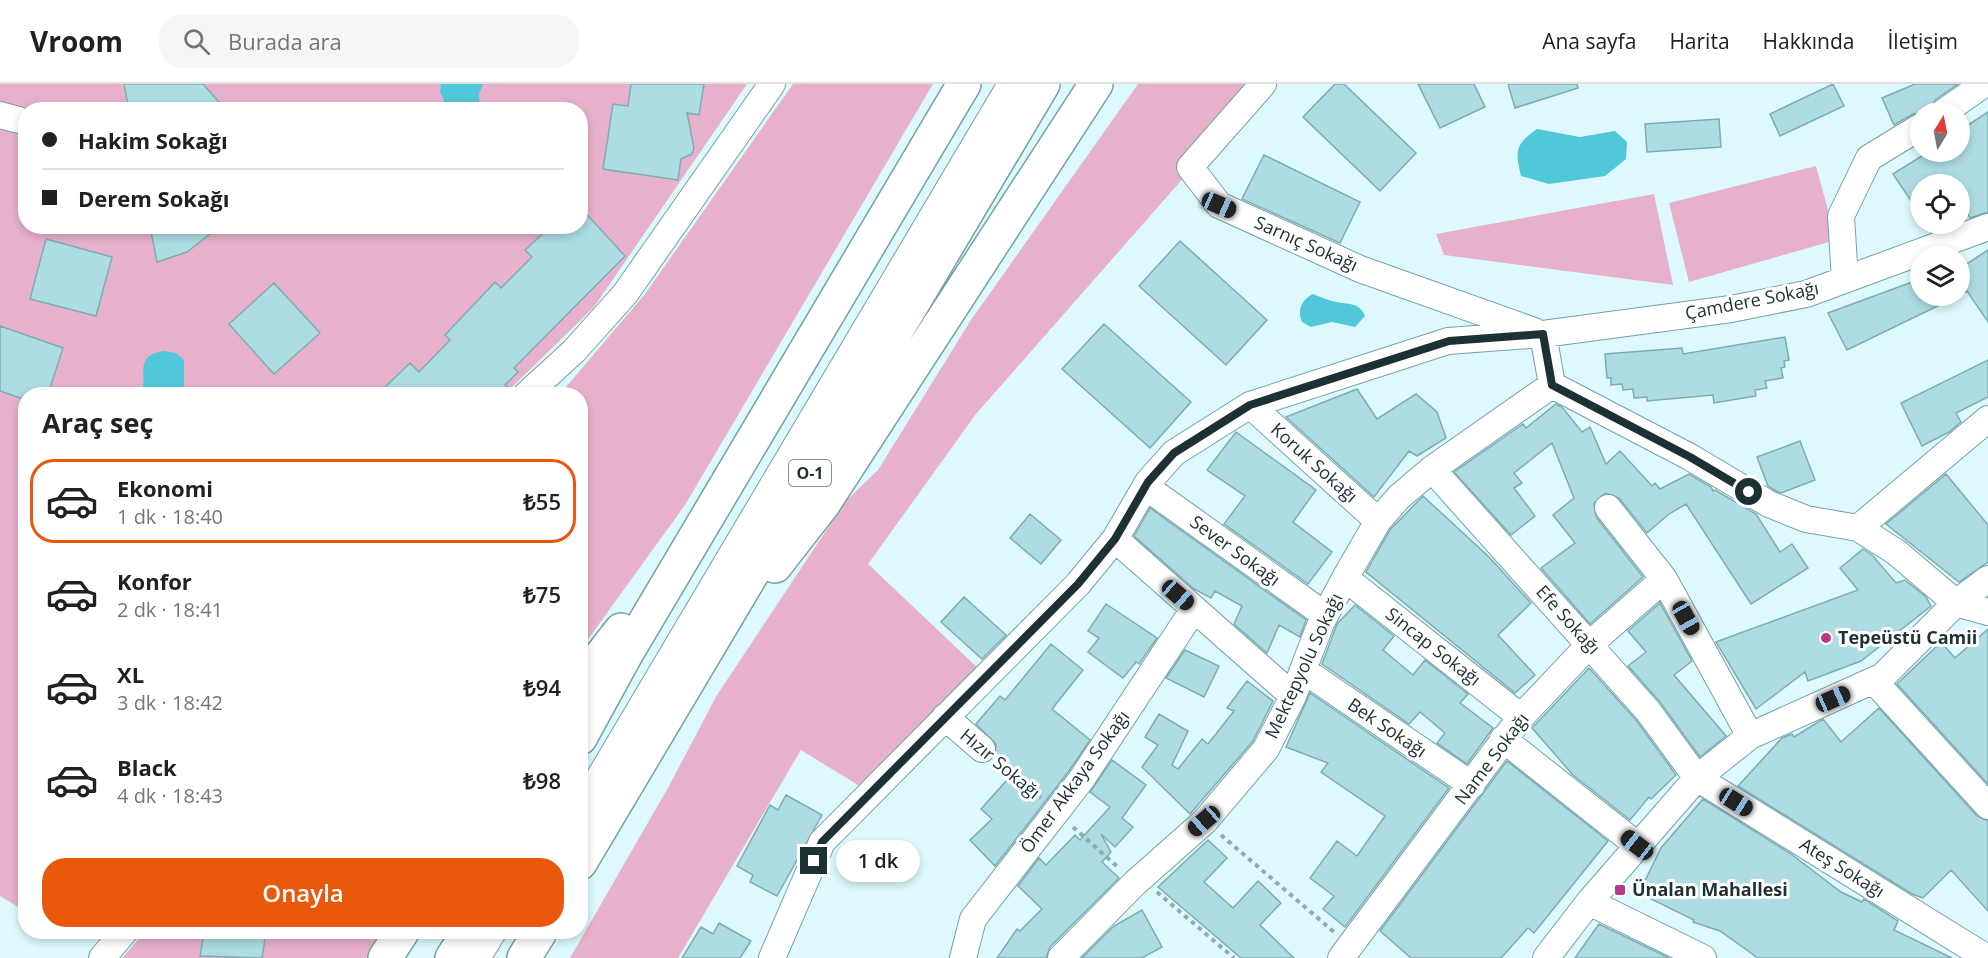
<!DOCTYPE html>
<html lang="tr">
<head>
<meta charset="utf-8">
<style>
  body { margin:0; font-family:"Open Sans",sans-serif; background:#f6f6f6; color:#202124; height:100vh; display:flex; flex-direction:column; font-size:22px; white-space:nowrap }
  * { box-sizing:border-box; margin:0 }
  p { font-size:20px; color:#757577 }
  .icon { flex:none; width:33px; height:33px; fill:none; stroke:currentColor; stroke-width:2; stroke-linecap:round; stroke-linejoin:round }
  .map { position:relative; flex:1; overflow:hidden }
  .sheet { position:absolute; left:18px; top:303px; width:570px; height:552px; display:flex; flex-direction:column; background:#fff; border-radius:24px; box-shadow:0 3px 9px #0003 }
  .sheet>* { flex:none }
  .guide { position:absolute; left:18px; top:18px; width:570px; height:132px; border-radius:24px; box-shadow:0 3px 9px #0003; display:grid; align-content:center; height:132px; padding:0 24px; background:#fff }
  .needle { width:39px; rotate:10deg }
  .tools { position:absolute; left:1910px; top:18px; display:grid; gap:12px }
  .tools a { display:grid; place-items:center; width:60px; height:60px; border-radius:50%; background:#fff; box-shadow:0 3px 9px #0003; font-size:30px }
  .end { position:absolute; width:27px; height:27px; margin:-14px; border:8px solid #1d3033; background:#fff; box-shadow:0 0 0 3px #fff }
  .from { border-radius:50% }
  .bubble { position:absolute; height:42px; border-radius:21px; background:#fff; box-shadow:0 3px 9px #0003; font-size:20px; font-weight:600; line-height:42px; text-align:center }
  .car { position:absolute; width:18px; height:36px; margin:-18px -9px; border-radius:8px; box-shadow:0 0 4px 2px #0007; background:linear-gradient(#222 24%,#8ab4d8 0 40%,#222 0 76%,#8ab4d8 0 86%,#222 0) }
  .guide b { display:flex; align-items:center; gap:21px; height:57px; font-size:22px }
  .guide b+b { border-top:2px solid #e0e0e0 }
  .guide i { width:15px; height:15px; background:#202124 }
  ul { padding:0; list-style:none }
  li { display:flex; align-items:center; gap:18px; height:84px; margin:0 12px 9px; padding:0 12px; border:3px solid transparent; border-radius:24px }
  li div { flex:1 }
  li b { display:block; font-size:22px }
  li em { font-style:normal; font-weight:600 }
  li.current { border-color:#ea580c }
  li>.icon { width:54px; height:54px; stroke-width:1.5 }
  h2 { padding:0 24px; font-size:27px; line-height:72px }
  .cta { display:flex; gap:12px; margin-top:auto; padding:12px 24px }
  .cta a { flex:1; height:69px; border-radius:24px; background:#ea580c; color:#fff; font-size:24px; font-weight:600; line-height:69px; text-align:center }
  header { display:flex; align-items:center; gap:36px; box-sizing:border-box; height:84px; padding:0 30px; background:#fff; border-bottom:2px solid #e0e0e0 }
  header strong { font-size:28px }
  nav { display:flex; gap:33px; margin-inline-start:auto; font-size:21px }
  .search { width:420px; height:54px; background:#f6f6f6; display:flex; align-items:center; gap:15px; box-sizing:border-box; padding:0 21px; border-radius:24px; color:#757577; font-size:22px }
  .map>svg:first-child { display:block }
</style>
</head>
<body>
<header>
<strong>Vroom</strong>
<div class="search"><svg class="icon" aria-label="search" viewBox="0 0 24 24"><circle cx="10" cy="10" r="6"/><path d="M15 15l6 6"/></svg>Burada ara</div>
<nav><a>Ana sayfa</a><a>Harita</a><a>Hakkında</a><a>İletişim</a></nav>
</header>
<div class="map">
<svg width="1988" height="874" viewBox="0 0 1988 874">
  <rect width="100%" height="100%" fill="#ddf9fd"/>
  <path fill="#e7b1cc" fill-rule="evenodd" d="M0,0H747L594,223L505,310H26L25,827L0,812ZM26,26H580V142H26Z
    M793,0H933L685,421L581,565L580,310H560L645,210Z
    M1138,0H1266L976,330L868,480L980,586L861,703L801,666L678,874H570L669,702L717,611L845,418L878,386L971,236Z
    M1816,82L1836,156L1689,198L1669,119Z
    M1654,110L1673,201L1444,171L1436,150Z
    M145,848H382L366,874H122Z"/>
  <path fill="#51c8d9" d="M441,0H483L479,10L480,25H448L440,8Z
    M1537,45L1580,53L1615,47L1627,58L1626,75L1605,92L1549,100L1521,92C1515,66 1515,61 1537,45Z
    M1313,210C1321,213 1329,217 1337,218C1350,221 1359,218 1365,232L1355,243L1332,238L1311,243L1302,238C1297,227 1301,216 1313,210Z
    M164,267L176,269L184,276V304L179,310H142C147,290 134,271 164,267Z"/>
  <path fill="#addce3" stroke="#7eacb3" stroke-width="1.5" d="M124,0H203L226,26H129Z
    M631,0H704L699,31L687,29L694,64L692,70L681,75L678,96L603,85L613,20L628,22Z
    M1335,0H1344L1416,69L1380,107L1303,33Z
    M1418,0H1474L1485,23L1440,44Z
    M1508,0H1577L1578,4L1515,24Z
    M1833,0L1844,22L1780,52L1770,30Z
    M1915,0H1958L1935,16L1929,28L1913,30L1894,41L1882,14Z
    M1988,28V128L1970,134L1959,117V100H1920V130L1893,90L1928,68H1959V47Z
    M1719,35L1721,63L1647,68L1645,40Z
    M1264,71L1360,118L1340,159L1242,115Z
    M580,123L625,172L514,284L518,288L505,301L513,307L512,310H378L410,279L419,288L450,256L445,251L480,214L495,198L501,204L532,173L525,166L551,142H580Z
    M150,142H220L187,168L157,178Z
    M46,155L112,173L96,232L30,215Z
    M1180,157L1267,236L1226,281L1139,202Z
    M1988,166V238L1967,207L1959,211V185Z
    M1920,195V212H1958L1847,266L1828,229Z
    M274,199L320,249L274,290L229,240Z
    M1104,240L1191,318L1150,364L1062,285Z
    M0,242L63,264L48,310H26V316L0,307Z
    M1785,253L1789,276L1784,277L1785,283L1781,284L1783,294L1765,297L1767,304L1755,306L1756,312L1714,319L1713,311L1647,317V313L1634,314L1633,305L1623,306L1622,300L1611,301V294H1607L1605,270L1682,264L1683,270Z
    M1988,276V313L1956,329L1961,338L1949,348L1922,362L1901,319Z
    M1357,305L1377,335L1416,310L1437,328L1446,354L1417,372L1409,367L1374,413L1286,333Z
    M1556,320L1562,323L1582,348L1590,343L1606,380L1620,367L1652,402L1655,399L1660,405L1689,390L1711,403L1713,407L1715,406L1756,430L1780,468L1792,460L1808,484L1751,520L1686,420L1669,430L1647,449L1619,414L1605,409L1594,419L1596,433L1643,493L1590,540L1541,484L1575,459L1553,431L1574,414L1552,359L1514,389L1522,399L1514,404L1535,432L1511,451L1454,388L1523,340L1526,344Z
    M1236,348L1316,406L1293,438L1332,468L1308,500L1224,440L1245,412L1207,386Z
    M1800,357L1815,396L1781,409L1776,407L1768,402L1757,373Z
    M1946,390L1988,441V478L1959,498L1886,440Z
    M1423,412L1489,473L1531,519L1498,551L1535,591L1515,609L1366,488L1390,446Z
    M1150,424L1306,536L1300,553L1279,541L1267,569L1234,540L1242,522L1215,507L1211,514L1194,505L1134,452Z
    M1030,430L1061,456L1041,480L1010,454Z
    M1863,465L1872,471L1896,499L1905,496L1926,513L1931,522L1861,577L1808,597L1805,588L1756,625L1716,558L1858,506L1840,484Z
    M964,513L1006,551L982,575L941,538Z
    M1660,519L1692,577L1674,591L1726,652L1700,673L1660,618L1628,582L1646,568L1628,547Z
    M1106,520L1157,554L1139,580L1136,578L1123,594L1088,568L1099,554L1088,547Z
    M1355,521L1394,552L1383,566L1413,591L1425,576L1468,610L1460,619L1493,644L1467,680L1437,659L1445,649L1420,628L1409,640L1322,580L1337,540Z
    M1988,545V700L1897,600L1941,558L1955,574Z
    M1051,560L1083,586L1052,625L1090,656L1069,687L995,782L970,756L992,735L981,725L1015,687L995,671L996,660L976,640L1000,612L1005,616Z
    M1185,566L1219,582L1204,613L1166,594Z
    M1589,584L1636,636L1676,691L1651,715L1649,713L1630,736L1573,691L1532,644Z
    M1247,597L1273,617L1253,657L1190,730L1142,683L1158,661L1145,653L1159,630L1188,647L1172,681L1178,685L1202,655L1208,660L1234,627L1227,624Z
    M1310,609L1449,704L1345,843L1323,825L1334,812L1310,794L1337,757L1357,772L1385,732L1321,688L1328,679L1286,663Z
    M1879,624L1977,732L1988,737V827L1951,786L1923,814L1912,810L1738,702L1782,654L1792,650L1794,653L1823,635L1841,658Z
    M1112,676L1146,701L1122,734L1133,743L1115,763L1101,750L1111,768L1102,778L1119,794L1050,863L1046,874H997L1017,845L1020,847L1042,825L1018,802L1039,774L1046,781L1075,751L1080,756L1110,723L1090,708Z
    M1507,677L1608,757L1534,849L1528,844L1501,874H1411L1380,847Z
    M786,711L822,731L777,812L750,798L753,791L737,782L770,721L778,726Z
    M1703,715L1791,770L1841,808L1862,818L1864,815L1898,837L1894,846L1952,874H1758L1720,847L1693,838L1694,836L1639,809L1661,764Z
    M1208,756L1227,774L1204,798L1233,824L1258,797L1281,819L1260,841L1294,874H1241L1158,803Z
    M1142,826L1162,863L1142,874H1082L1114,842Z
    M719,839L751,857L740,874H682L701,843L713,850Z
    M1599,840L1669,874H1575Z
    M204,848H266L262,874L200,872Z"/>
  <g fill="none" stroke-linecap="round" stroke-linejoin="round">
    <g stroke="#74a1a8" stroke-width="28">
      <path id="minor" d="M1263,0L1190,83L1219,121L1360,185L1534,247
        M1944,28L1984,0
        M0,31L19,36
        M1845,196L1841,132L1869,74L1920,43
        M1543,250L1552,301L1690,373L1769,420L1806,435L1858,444L1896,468L1956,519L1988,528
        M527,310L574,267L625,210L772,0
        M1250,321L1378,437
        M1432,385L1648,627L1697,694L1987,874
        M1146,403L1325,531
        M1608,424L1664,495L1750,652
        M1858,444L1988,335
        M1115,455L1293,612
        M1345,494L1521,633
        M1303,586L1472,701
        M1874,597L1988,722
        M945,633L982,665
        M1503,655L1637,761
        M580,726L1011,0
        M1589,818L1703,874
        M102,874L124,848
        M477,874L493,848
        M772,874L822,758L1078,500L1115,455L1148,398L1174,369L1250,321L1448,257L1543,250L1731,225L1806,210L1988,143
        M963,874L973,835L1081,696L1194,525
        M1061,874L1135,799L1205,737L1266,665L1293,612L1321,539L1345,494L1378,437L1399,413L1432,385L1552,301
        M1341,874L1521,633L1590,560L1664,495
        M1546,874L1589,818L1697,694L1750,652L1883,592L1956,519L1988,495"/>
    </g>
    <g stroke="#74a1a8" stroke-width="36">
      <path id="highway" d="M775,482L824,419L1096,0
        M580,599L621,546
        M580,654L626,570L964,0
        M580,779L1043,0
        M385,874L402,848
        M452,874L469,848
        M524,874L540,848"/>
    </g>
    <path stroke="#92abae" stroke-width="4" stroke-dasharray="4.5 4.5" stroke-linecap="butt" d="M998,679L1041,714
      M1073,743L1119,784
      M1221,751L1334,848
      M1157,808L1234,874"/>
    <use href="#minor" stroke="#fff" stroke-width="26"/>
    <use href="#highway" stroke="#fff" stroke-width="33"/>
  </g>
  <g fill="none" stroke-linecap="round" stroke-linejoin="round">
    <path stroke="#1d3033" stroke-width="8" d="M814,777L822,758L1078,500L1115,455L1148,398L1174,369L1250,321L1449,257L1543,250L1552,301L1690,373L1749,408"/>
  </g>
  <g fill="#b93a87" stroke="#fff" stroke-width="2">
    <circle cx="1826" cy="554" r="6"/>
    <rect x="1614" y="800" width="12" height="12" rx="3"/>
  </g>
  <g text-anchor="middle" stroke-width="6" stroke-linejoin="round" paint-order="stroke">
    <rect fill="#fff" stroke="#616e70" stroke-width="1.5" x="789" y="376" width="42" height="26" rx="4.5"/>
    <g font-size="16" font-weight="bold" fill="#1d3033">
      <text x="810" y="395">O-1</text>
    </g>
    <g font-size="18" fill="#1d3033" stroke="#fff">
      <text transform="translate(1306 160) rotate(24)" y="6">Sarnıç Sokağı</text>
      <text transform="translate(1752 217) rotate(-11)" y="6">Çamdere Sokağı</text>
      <text transform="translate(1314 379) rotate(42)" y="6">Koruk Sokağı</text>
      <text transform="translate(1235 467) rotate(36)" y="6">Sever Sokağı</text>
      <text transform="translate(1568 536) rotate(48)" y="6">Efe Sokağı</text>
      <text transform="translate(1433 563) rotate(38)" y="6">Sincap Sokağı</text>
      <text transform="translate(1304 582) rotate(-65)" y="6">Mektepyolu Sokağı</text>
      <text transform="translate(1387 644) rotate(34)" y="6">Bek Sokağı</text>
      <text transform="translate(1492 675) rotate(-53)" y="6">Name Sokağı</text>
      <text transform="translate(1000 680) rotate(40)" y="6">Hızır Sokağı</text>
      <text transform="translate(1075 698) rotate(-54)" y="6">Ömer Akkaya Sokağı</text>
      <text transform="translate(1842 784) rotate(32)" y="6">Ateş Sokağı</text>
    </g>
    <g font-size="18" font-weight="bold" fill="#1d3033" stroke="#fff" text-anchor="start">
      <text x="1838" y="560">Tepeüstü Camii</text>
      <text x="1632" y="812">Ünalan Mahallesi</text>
    </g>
  </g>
</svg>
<div class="tools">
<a><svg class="needle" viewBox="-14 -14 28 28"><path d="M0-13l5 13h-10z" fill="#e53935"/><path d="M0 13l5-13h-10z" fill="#757577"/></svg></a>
<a><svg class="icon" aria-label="locate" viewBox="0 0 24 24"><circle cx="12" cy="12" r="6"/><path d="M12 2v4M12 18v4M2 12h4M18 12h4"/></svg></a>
<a><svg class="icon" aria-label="layers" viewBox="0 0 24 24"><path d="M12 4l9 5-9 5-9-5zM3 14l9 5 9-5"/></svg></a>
</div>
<i class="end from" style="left:1749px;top:408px"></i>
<i class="end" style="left:814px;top:777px"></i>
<div class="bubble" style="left:836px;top:756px;width:84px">1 dk</div>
<i class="car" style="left:1219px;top:121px;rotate:114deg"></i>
<i class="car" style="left:1178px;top:511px;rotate:131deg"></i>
<i class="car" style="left:1686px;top:534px;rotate:151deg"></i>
<i class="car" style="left:1833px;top:615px;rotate:66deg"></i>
<i class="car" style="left:1736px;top:718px;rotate:122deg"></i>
<i class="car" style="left:1204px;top:737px;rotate:229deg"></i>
<i class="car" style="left:1637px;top:761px;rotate:308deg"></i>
<div class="guide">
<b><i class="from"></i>Hakim Sokağı</b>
<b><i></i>Derem Sokağı</b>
</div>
<section class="sheet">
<h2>Araç seç</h2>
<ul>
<li class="current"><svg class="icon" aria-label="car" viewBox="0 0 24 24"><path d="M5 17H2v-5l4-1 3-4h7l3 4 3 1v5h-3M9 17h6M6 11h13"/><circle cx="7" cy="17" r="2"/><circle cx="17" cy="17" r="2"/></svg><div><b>Ekonomi</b><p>1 dk · 18:40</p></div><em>₺55</em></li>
<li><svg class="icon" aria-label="car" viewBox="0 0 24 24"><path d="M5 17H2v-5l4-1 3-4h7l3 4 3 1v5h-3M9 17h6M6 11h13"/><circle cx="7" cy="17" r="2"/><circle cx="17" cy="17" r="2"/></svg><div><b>Konfor</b><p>2 dk · 18:41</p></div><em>₺75</em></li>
<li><svg class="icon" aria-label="car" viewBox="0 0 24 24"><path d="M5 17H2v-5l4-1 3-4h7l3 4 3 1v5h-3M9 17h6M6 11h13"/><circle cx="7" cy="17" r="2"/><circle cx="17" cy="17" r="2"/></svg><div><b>XL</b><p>3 dk · 18:42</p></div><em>₺94</em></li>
<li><svg class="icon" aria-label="car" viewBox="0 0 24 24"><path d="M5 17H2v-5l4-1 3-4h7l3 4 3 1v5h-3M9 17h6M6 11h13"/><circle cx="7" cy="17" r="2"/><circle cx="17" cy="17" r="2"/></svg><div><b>Black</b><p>4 dk · 18:43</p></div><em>₺98</em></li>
</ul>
<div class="cta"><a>Onayla</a></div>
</section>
</div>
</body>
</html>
